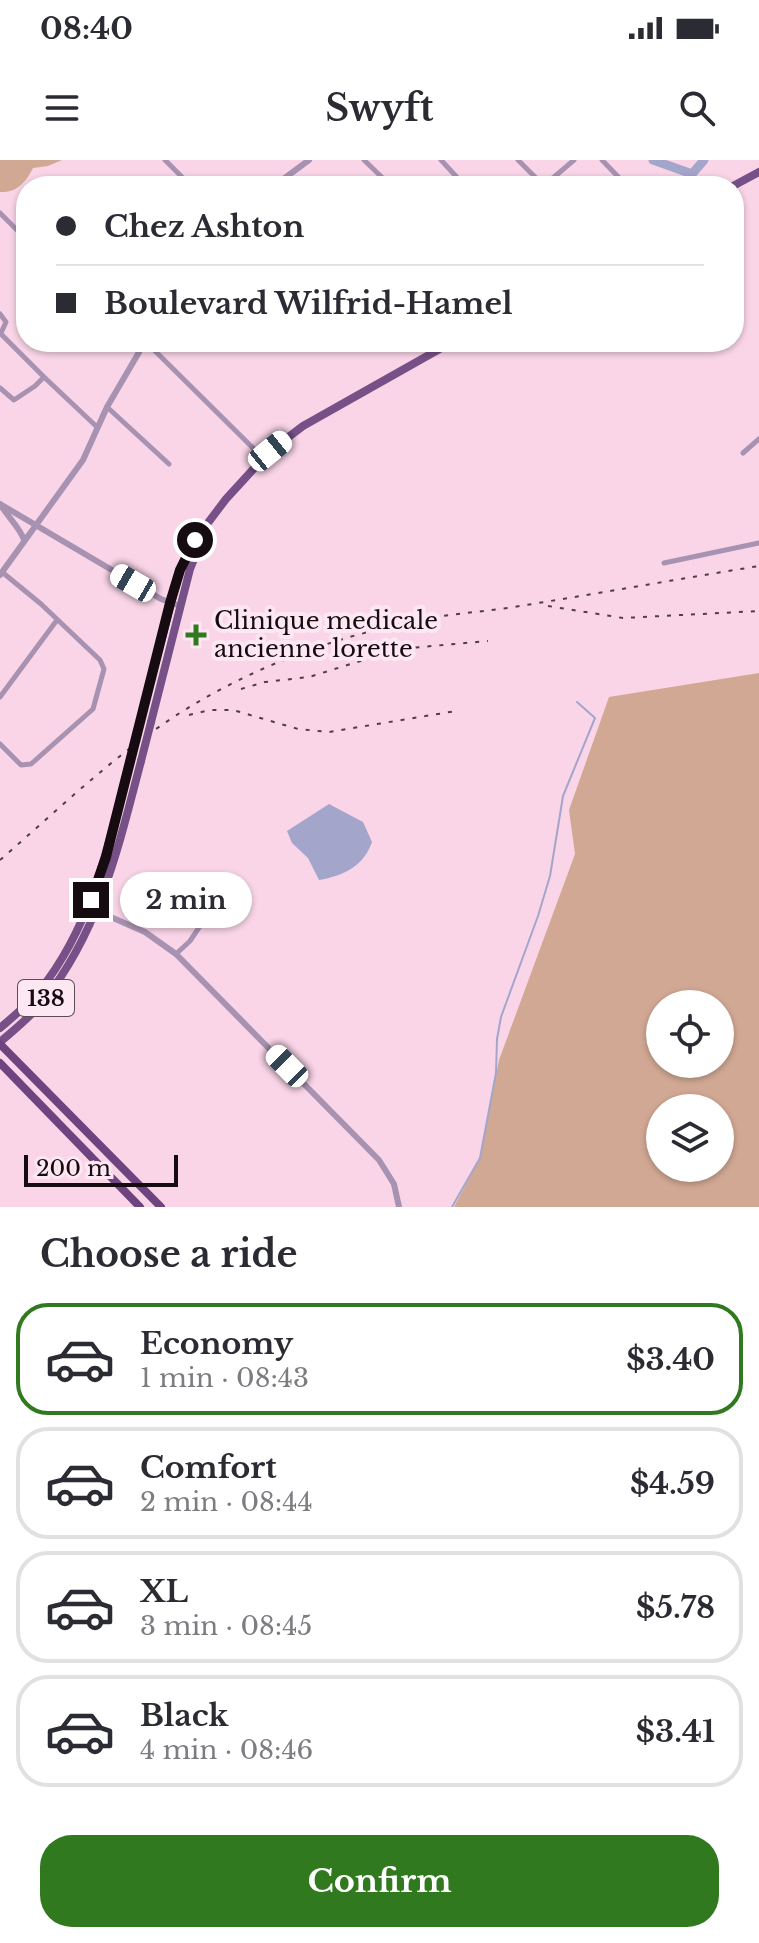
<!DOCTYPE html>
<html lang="en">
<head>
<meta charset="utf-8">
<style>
  body { margin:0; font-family:"Libre Baskerville",serif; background:#f7f7f7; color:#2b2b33; height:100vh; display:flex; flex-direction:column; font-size:30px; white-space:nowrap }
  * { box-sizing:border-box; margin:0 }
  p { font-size:26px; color:#7c7c81 }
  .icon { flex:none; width:44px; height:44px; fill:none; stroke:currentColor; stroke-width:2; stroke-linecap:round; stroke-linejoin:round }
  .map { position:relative; height:1047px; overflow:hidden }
  .drawer { display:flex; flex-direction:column; background:#fff; flex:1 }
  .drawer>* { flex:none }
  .guide { position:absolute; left:16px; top:16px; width:728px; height:176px; border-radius:32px; box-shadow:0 2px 6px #0004; display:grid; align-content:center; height:176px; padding:0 40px; background:#fff }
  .controls { position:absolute; left:646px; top:830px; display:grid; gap:16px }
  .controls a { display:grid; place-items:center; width:88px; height:88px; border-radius:50%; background:#fff; box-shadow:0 2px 6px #0004; font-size:40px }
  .scale { position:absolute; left:24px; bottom:20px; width:154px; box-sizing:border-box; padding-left:8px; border:4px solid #160b11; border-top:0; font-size:22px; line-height:28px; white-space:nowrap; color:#160b11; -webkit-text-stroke:6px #fde7f2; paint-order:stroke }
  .end { position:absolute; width:36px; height:36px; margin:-18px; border:10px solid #160b11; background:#fff; box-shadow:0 0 0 4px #fff }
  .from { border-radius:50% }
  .bubble { position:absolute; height:56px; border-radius:28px; background:#fff; box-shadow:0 2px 6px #0004; font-size:26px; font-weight:700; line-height:56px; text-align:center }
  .car { position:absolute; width:24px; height:48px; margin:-24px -12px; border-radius:10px; box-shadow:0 0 6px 2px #0007; background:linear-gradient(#fff 24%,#345 0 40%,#fff 0 76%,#345 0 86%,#fff 0) }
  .guide b { display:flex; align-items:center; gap:28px; height:76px; font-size:30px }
  .guide b+b { border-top:2px solid #e1e1e2 }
  .guide i { width:20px; height:20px; background:#2b2b33 }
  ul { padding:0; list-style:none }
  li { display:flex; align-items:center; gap:24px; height:112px; margin:0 16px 12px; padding:0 24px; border:4px solid #e1e1e2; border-radius:32px }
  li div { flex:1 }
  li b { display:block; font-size:30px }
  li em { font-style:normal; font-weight:700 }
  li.active { border-color:#30791e }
  li>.icon { width:72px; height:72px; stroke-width:1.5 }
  h2 { padding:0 40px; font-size:36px; line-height:96px }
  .primary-button { display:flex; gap:16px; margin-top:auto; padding:16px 40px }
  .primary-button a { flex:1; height:92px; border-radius:32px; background:#30791e; color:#fff; font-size:32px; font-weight:700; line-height:92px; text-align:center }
  .status { display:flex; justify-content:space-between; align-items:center; height:56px; padding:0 40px; background:#fff; direction:ltr }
  .status svg { height:22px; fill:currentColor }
  header { display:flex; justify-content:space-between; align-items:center; height:104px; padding:0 40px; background:#fff; font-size:36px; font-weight:700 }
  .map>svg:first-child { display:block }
</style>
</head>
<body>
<div class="status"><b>08:40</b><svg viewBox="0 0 49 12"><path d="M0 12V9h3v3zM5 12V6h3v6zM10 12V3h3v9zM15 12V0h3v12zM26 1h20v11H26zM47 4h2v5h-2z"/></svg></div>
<header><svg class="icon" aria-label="menu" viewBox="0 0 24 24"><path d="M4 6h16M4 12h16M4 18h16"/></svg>Swyft<svg class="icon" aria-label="search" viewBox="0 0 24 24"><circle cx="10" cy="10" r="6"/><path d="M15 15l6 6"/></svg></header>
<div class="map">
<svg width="759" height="1047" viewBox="0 0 759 1047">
  <rect width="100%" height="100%" fill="#f9d5e7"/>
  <path fill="#d1a894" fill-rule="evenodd" d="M0,0H62L48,6L33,8C26,22 17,33 0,32Z
    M759,513V1047H454L479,1000L499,900L575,694L569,650L609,537ZM660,844H720V904H660ZM660,948H720V1008H660Z"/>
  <path fill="#a4a5cb" d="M329,644L363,662L372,682C364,706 343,716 319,720L308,698L292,683L287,671Z"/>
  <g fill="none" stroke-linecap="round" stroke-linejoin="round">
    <path stroke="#a4a5cb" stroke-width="2" d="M452,1047L480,998L496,913L497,879L501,857L538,756L550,716L563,636L595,558L577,542"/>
    <path stroke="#a4a5cb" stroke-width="9" d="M653,0L692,14L704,0"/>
    <path stroke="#a892b2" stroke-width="5" d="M165,0L191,26
      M364,0L391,26
      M441,0L465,26
      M518,0L540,22L547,23L574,0
      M602,0L627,26
      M95,23L101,26
      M0,53L26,79
      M0,154L6,162L1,173
      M1,174L44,217
      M146,182L263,298
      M0,228L14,240L35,226L44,217L97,267
      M107,247L169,304
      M743,293L759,279
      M664,403L759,383
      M0,537L57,460
      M0,584L21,605L31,604L93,549L104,509L100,500L41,444L2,412
      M176,794L190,781L231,719"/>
    <path stroke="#a892b2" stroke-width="6" d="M274,26L309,0
      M0,344L161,439L180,446
      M0,344C7,356 21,369 24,380
      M0,415L83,300L107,247L145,182
      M88,747L145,772L176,794L379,1000L394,1024L399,1047"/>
    <path stroke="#775088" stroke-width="8" d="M733,26L759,12
      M151,562L190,409L206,370
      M137,572L180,410L195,380L226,339L270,291L303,266L452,182
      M0,868C14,856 29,844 40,830C93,764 110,680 130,600
      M0,882C15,869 32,856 44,840C100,770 119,685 141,601"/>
    <path stroke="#6e4480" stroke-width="8" d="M0,884L161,1047
      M0,903L140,1047"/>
    <path stroke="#503e47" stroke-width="2" stroke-dasharray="4 8" stroke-linecap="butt" d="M548,446L623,458L759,451
      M241,529L265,522L309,517L399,489L488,481
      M189,555L210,550H233L298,569L329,572L456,551
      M0,700C59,649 116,593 183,551C259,504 342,474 430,458C460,453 490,451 520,446C600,433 679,419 759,406"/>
    <path stroke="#775088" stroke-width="8" d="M130,600L137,572
      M141,601L151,562"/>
  </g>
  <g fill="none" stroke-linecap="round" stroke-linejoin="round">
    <path stroke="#160b11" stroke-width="10" d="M91,740L106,697L170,443L180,410L195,380"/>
  </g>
  <path fill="#30791e" stroke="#fde7f2" stroke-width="3" d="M192 463h8v8h8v8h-8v8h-8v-8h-8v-8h8z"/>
  <g text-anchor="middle" stroke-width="8" stroke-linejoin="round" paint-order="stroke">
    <rect fill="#fde7f2" stroke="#5b4d54" stroke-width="2" x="18" y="820" width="56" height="36" rx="6"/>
    <g font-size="22" font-weight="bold" fill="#160b11">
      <text x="46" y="846">138</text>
    </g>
    <g font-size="24" fill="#160b11" stroke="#fde7f2" text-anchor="start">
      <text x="214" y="469">Clinique medicale<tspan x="214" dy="28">ancienne lorette</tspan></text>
    </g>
  </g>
</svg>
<div class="controls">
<a><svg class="icon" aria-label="locate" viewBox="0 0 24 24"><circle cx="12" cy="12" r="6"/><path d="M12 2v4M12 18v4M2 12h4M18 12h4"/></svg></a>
<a><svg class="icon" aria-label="layers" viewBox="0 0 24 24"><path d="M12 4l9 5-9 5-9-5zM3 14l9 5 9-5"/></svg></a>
</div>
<div class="scale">200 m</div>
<i class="end from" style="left:195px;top:380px"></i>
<i class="end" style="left:91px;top:740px"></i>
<div class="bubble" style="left:120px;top:712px;width:132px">2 min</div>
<i class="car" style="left:270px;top:291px;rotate:51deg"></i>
<i class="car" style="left:133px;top:423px;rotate:300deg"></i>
<i class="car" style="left:287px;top:906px;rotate:315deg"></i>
<div class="guide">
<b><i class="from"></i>Chez Ashton</b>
<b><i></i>Boulevard Wilfrid-Hamel</b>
</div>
</div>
<section class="drawer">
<h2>Choose a ride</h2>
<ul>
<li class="active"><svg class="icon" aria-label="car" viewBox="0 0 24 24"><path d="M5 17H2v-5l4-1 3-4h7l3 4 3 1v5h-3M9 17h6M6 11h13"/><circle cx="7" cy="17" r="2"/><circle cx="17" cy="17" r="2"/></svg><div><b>Economy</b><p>1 min · 08:43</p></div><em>$3.40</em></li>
<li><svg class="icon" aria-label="car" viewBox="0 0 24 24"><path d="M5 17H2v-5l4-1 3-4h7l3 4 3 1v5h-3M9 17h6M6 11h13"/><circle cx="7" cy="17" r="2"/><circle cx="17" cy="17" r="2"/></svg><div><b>Comfort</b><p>2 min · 08:44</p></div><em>$4.59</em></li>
<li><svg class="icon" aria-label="car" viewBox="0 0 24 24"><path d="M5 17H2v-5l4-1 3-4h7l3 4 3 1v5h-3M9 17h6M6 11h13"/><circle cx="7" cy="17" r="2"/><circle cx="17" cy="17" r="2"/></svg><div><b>XL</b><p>3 min · 08:45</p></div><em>$5.78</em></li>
<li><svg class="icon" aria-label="car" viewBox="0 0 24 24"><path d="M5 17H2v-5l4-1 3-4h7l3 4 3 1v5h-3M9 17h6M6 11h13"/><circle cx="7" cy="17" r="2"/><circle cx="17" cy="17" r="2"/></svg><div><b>Black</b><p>4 min · 08:46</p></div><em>$3.41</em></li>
</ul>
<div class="primary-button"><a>Confirm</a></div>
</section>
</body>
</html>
